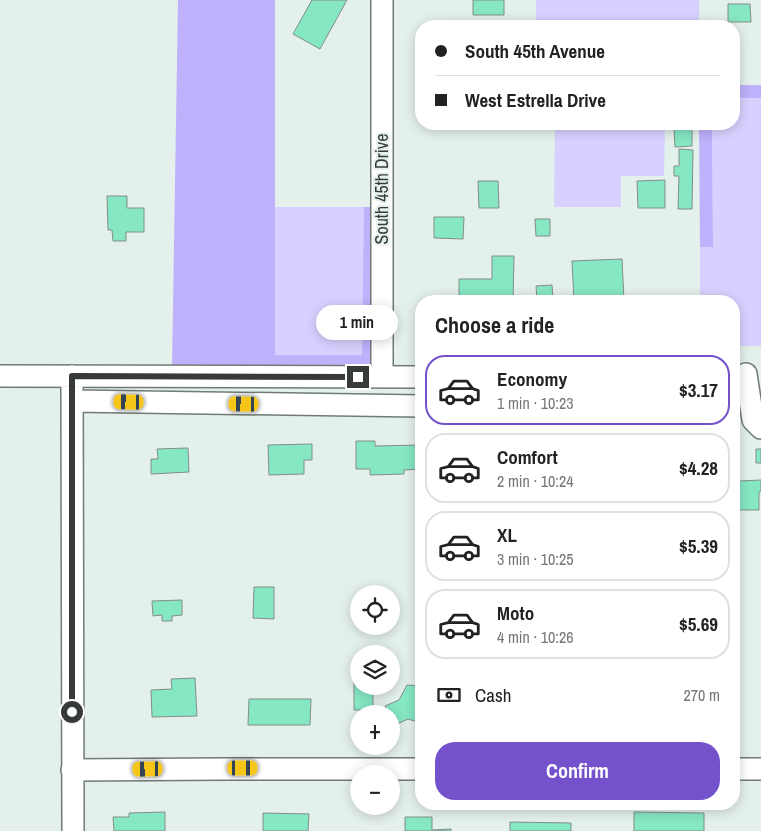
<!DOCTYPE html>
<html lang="en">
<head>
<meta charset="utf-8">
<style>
  body { margin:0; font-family:"Archivo Narrow",sans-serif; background:#f6f6f6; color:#222; height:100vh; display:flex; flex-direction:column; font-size:19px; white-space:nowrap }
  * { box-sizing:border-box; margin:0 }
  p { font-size:16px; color:#767676 }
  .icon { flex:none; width:28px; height:28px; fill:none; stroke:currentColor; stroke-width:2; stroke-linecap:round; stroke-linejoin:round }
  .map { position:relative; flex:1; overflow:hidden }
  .sheet { position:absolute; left:415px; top:295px; width:325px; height:515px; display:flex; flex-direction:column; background:#fff; border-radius:20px; box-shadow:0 2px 12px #0003 }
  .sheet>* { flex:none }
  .guide { position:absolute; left:415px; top:20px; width:325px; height:110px; border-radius:20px; box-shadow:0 2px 12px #0003; display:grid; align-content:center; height:110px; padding:0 20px; background:#fff }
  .controls { position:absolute; left:350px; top:585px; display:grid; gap:10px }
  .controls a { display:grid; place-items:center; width:50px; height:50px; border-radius:50%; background:#fff; box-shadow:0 2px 12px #0003; font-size:25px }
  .end { position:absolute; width:22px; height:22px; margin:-11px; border:6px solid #363b39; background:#fff; box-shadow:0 0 0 2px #fff }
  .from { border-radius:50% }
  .bubble { position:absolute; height:35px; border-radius:18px; background:#fff; box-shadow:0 2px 12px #0003; font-size:16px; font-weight:700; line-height:35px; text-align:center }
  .car { position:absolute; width:15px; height:30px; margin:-15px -8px; border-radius:6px; box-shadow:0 0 4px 1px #0007; background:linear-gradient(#f5c518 24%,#345 0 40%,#f5c518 0 76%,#345 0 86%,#f5c518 0) }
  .guide b { display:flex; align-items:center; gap:18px; height:48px; font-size:19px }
  .guide b+b { border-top:1px solid #e0e0e0 }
  .guide i { width:12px; height:12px; background:#222 }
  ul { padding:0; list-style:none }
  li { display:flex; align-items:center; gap:15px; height:70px; margin:0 10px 8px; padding:0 10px; border:2px solid #e0e0e0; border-radius:20px }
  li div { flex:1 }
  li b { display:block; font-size:19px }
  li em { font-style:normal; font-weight:700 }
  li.current { border-color:#7452cc }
  li>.icon { width:45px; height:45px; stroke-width:1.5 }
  h2 { padding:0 20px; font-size:22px; line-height:60px }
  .pay { display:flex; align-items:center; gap:12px; height:55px; padding:0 20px; font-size:19px }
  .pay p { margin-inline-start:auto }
  .button { display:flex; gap:10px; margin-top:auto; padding:10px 20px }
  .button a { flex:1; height:58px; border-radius:20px; background:#7452cc; color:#fff; font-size:20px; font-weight:700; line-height:58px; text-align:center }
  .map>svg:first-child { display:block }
</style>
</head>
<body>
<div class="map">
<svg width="761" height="831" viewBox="0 0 761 831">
  <rect width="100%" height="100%" fill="#e4f0eb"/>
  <path fill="#d8d1ff" d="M536,0H699V26H536Z
    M734,98H761V346H734V301H700V247H713L712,124H734Z
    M555,124H665L664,176H621V207H554Z
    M275,207H364L363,356L275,355Z"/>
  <path fill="#bfb1fc" d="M178,0H275V355H362L364,207H374L372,368H172Z
    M734,85H761V98H734Z
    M699,124H712L713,247H700Z"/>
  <path fill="#86e7c3" stroke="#838e89" d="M312,0H347L320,49L293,34Z
    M473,0H504V15H473Z
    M728,4H750L751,22H728Z
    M674,129H692V146L675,147Z
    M679,149L693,150L692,209H678L679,176H674V166H679Z
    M665,180V208H638L637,181Z
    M478,181H498L499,208H479Z
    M107,196H127V208H144V232H126V241H113L112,230H108Z
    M434,217H464L463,239L434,238Z
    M535,219H550V236H536Z
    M492,256H514L513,301H459V279H492Z
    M622,259L624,301H574L572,261Z
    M552,285L553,299L537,300L536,286Z
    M356,441H375V446L421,445V469L404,470V474L370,475V469H356Z
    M312,444V460H304V474L269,475L268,445Z
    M188,448L189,472L151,474V459H158L157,449Z
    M756,449H761V463H756Z
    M761,480V491L759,492V510H739V481Z
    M254,587H274V619L253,618Z
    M182,600V615L172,616V621H162V615L153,616L152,601Z
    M354,674H359V686H373V710H354Z
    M195,678L197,716L152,717L151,690L172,689L171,679Z
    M407,685L421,686V723L408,719L393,726L391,721V714H389L385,706L399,700Z
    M249,699H311L310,725H248Z
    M165,812V831H114L113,817H129V813Z
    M634,812L704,813V831H634Z
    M263,813L309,814L308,831H263Z
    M405,817H432V830L451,829V831H405Z
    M510,822L571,823V831H510Z"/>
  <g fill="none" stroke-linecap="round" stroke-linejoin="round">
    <g stroke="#707b76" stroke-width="24">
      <path id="minor" d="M746,374L753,420L761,428
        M0,376L421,377
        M72,376L73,831
        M382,377V0
        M72,401L421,406
        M734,769H761
        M72,770L224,769H421"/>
    </g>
    <use href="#minor" stroke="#fff" stroke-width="21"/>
  </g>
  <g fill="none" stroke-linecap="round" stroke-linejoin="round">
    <path stroke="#363b39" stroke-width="6" d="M72,712V376L358,377"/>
  </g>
  <g text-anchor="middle" stroke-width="4" stroke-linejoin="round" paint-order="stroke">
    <g font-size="18" fill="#363b39" stroke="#e4f0eb">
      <text transform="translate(382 189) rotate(-90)" y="6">South 45th Drive</text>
    </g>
  </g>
</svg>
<div class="controls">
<a><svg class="icon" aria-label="locate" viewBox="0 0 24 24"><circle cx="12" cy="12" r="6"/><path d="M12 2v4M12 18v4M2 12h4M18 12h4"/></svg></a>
<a><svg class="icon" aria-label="layers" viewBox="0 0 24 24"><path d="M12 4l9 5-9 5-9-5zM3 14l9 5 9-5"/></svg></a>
<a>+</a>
<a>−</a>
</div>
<i class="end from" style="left:72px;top:712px"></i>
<i class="end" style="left:358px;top:377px"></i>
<div class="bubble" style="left:316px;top:305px;width:82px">1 min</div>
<i class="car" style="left:129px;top:402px;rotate:271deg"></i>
<i class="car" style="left:244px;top:404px;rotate:271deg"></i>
<i class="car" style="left:243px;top:768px;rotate:90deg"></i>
<i class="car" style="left:148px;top:769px;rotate:269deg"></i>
<div class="guide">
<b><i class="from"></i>South 45th Avenue</b>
<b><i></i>West Estrella Drive</b>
</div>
<section class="sheet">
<h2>Choose a ride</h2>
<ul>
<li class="current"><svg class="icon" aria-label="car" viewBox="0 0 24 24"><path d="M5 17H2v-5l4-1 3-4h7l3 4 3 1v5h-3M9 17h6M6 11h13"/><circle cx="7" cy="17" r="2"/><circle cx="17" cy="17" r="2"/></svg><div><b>Economy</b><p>1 min · 10:23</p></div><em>$3.17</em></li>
<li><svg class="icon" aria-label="car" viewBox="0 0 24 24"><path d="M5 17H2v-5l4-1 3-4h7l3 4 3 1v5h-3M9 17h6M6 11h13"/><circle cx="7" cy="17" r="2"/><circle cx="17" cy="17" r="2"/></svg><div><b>Comfort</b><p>2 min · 10:24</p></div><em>$4.28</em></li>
<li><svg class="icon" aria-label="car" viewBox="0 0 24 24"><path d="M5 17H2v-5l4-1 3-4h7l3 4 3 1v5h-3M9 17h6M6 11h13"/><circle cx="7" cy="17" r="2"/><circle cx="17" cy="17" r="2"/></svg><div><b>XL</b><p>3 min · 10:25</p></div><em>$5.39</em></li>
<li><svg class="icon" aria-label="car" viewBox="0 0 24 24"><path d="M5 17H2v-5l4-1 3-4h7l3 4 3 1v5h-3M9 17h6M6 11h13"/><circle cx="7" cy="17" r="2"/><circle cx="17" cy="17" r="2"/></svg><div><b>Moto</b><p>4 min · 10:26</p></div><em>$5.69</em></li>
</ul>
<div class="pay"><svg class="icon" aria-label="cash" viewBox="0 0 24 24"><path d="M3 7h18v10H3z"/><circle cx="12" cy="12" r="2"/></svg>Cash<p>270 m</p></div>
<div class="button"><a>Confirm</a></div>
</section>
</div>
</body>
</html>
